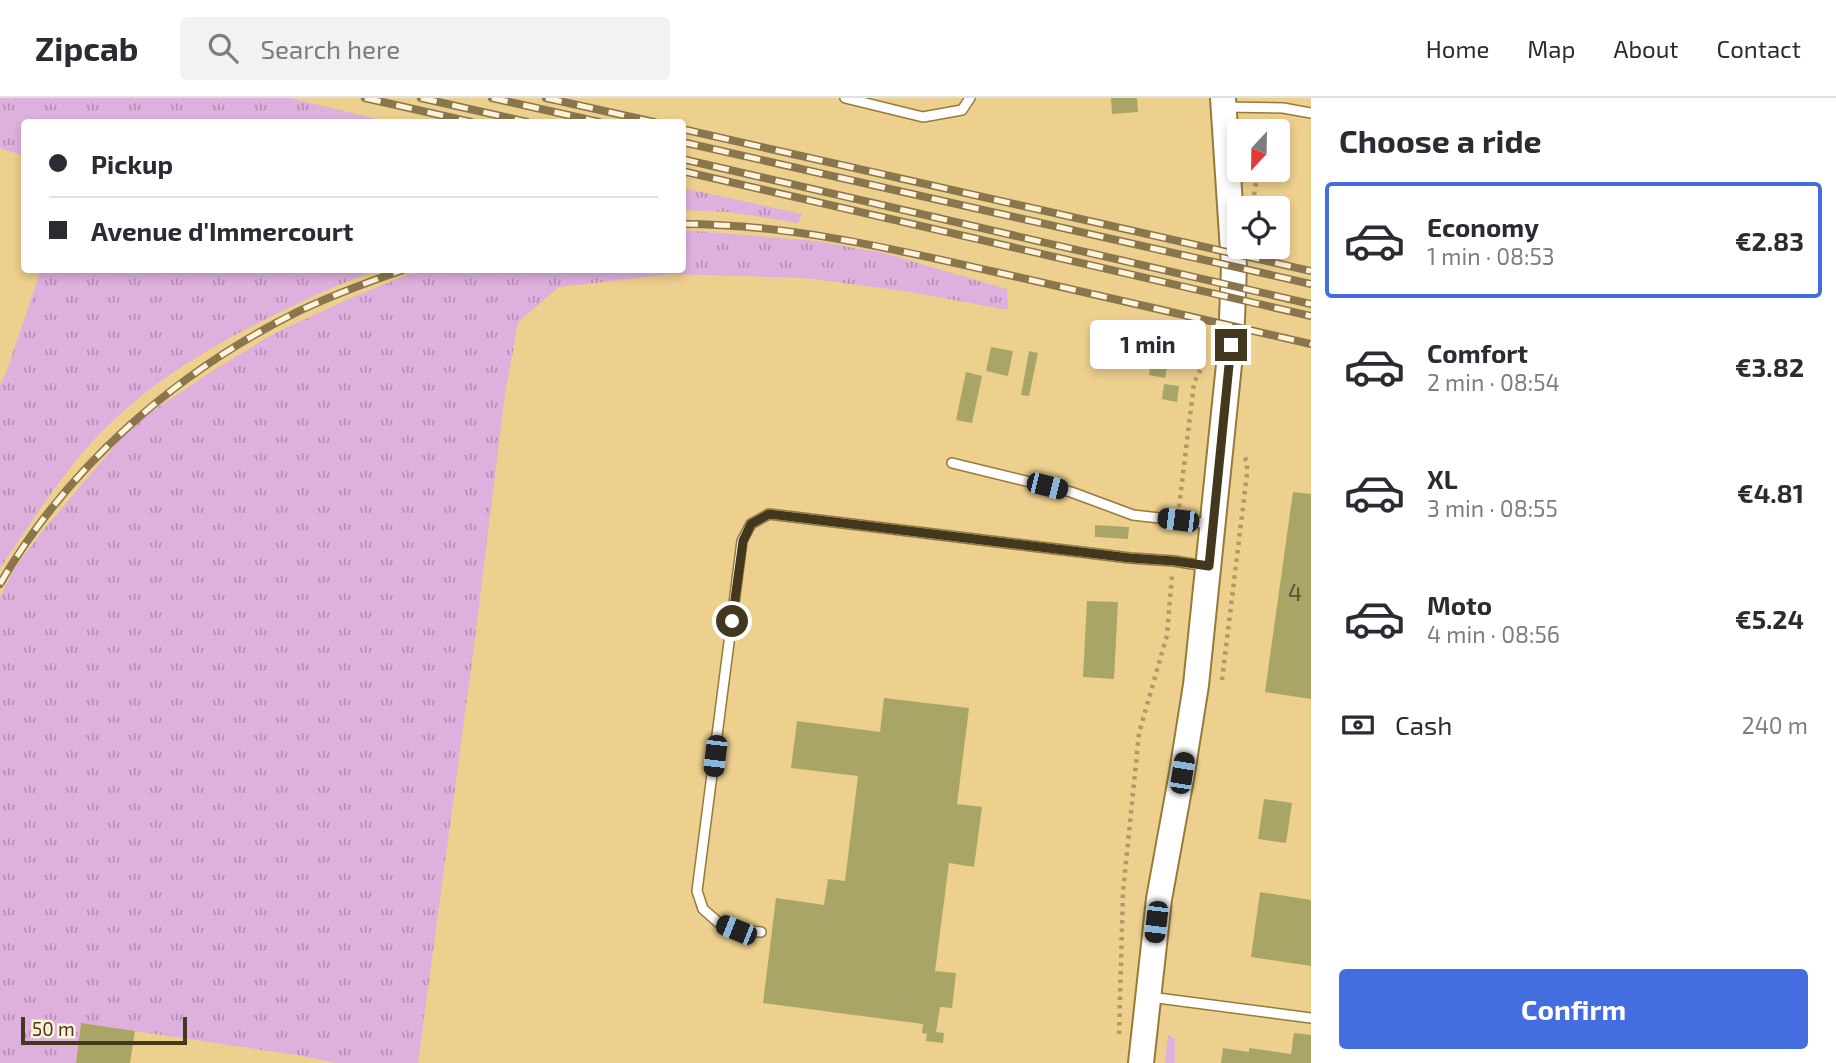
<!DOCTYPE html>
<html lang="en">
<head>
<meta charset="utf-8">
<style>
  body { margin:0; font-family:"Exo 2",sans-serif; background:#f2f2f3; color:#2b2b33; height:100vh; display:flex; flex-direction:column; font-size:26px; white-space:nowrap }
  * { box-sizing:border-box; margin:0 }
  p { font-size:23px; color:#7c7c81 }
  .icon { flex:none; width:38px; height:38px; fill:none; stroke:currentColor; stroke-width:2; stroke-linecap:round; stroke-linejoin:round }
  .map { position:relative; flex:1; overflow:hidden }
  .panel { display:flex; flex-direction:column; background:#fff; width:525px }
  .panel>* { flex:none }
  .guide { position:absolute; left:21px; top:21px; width:665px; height:154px; border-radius:7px; box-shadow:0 4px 10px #0003; display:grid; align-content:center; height:154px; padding:0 28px; background:#fff }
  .needle { width:46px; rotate:202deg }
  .tools { position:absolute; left:1227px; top:21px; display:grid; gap:14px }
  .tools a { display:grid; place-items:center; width:63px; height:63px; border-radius:7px; background:#fff; box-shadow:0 4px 10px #0003; font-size:35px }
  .scale { position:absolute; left:21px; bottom:18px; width:166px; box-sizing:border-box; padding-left:7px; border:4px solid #43371d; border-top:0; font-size:19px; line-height:24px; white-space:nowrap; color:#43371d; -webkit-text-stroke:5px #fff3d9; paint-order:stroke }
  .end { position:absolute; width:32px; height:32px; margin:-16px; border:9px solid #43371d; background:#fff; box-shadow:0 0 0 4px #fff }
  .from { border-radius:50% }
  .bubble { position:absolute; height:49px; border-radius:7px; background:#fff; box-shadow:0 4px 10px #0003; font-size:23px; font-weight:700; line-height:49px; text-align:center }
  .car { position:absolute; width:21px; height:42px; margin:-21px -10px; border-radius:9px; box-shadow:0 0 5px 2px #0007; background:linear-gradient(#222 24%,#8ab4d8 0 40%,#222 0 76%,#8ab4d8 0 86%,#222 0) }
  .guide b { display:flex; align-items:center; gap:24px; height:66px; font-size:26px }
  .guide b+b { border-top:2px solid #e1e1e2 }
  .guide i { width:18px; height:18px; background:#2b2b33 }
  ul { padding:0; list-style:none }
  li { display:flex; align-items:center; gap:21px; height:116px; margin:0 14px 10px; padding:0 14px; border:4px solid transparent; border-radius:7px }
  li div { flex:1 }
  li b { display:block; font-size:26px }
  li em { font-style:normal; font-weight:700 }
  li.active { border-color:#446ddf }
  li>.icon { width:63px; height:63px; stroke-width:1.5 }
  h2 { padding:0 28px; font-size:32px; line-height:84px }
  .pay { display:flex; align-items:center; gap:18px; height:77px; padding:0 28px; font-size:26px }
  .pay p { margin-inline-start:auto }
  .action { display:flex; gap:14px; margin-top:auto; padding:14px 28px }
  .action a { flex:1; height:80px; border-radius:7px; background:#446ddf; color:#fff; font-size:28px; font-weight:700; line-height:80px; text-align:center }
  header { display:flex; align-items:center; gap:42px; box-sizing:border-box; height:98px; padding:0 35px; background:#fff; border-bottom:2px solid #e1e1e2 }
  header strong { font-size:33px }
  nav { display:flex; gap:38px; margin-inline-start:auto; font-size:24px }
  .search { width:490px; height:63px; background:#f2f2f3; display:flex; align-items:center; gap:18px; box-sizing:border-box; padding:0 24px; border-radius:7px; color:#7c7c81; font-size:26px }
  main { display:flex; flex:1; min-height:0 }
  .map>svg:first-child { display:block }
</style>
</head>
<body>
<header>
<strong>Zipcab</strong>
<div class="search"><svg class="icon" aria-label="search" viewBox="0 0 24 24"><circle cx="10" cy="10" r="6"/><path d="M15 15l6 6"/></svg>Search here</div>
<nav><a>Home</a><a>Map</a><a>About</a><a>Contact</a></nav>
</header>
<main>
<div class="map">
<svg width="1311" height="965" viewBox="0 0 1311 965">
  <defs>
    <pattern id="grass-tufts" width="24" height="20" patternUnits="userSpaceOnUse" patternTransform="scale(1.75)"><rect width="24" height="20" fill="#ddb0de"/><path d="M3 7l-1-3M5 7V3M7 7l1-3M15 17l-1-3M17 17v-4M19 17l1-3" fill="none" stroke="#b590b3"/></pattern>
  </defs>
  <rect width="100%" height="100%" fill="#edcf8e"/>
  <path fill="url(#grass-tufts)" d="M0,0H290L390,24H24V58L0,50Z
    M683,90L802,116L798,125L729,114L683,112Z
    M683,132L815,143L883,155L1007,191L1008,212L911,194L805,180L672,176L559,189L518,224L505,296L474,548L418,965H336L296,957L81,925L76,965H0V499L14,471L44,431L119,343L148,316L219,269L273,236L353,199L420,172H682Z
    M41,172H378C344,184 312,198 280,214C208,249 137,291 84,353C53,389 27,431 0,470V287L5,278Z
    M1168,938L1175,940V965H1165Z"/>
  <path fill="#a8a567" d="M1111,0H1137L1138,14L1112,16Z
    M1155,240L1183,244L1181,257L1167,269L1165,280L1149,277Z
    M991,249L1013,253L1008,278L986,273Z
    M1029,253L1038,255L1029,298L1021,297Z
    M966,274L982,278L972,325L956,322Z
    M1164,286L1179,288L1177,304L1162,301Z
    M1293,394L1311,396V601L1265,594Z
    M1095,427L1129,429L1128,441L1095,439Z
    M1087,503L1118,504L1114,581L1083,579Z
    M884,600L969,610L957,706L982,709L974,769L949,765L935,873L956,875L952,910L940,909L936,934L944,935L943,945L926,943L927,936L922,935L923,926L763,905L776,800L824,807L828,781L845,783L858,678L791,670L797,623L880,634Z
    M1264,701L1292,705L1286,745L1258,741Z
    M1260,794L1311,802V868L1251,859Z
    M81,925L135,933L130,965H76Z
    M1294,935L1311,937V965H1221L1223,950L1249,954V950L1291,956Z"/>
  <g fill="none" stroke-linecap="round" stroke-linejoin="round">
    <g stroke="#967a3a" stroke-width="12">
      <path id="lane" d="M845,0L923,19L962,12L970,0
        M1225,9L1283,10L1311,15
        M952,365L1071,394L1133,417L1212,426
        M761,834L736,832L719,825L703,811L697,793L742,443L751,426L769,416L1130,460L1174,463L1205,468
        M1150,899L1311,920"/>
    </g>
    <g stroke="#967a3a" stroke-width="28">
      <path id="secondary" d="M1141,965L1159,801L1182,675L1196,587L1231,247L1234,168L1223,0"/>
    </g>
    <path stroke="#b09966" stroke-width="4.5" stroke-dasharray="3.5 5" stroke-linecap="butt" d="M1254,97L1256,85L1255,72
      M1179,409L1194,285L1206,260
      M1222,582L1247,376V363L1243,358
      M1119,936L1123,794L1139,635L1167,537L1172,477"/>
    <use href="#lane" stroke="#fff" stroke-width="9"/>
    <use href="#secondary" stroke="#fff" stroke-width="24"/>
    <g stroke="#8a764c" stroke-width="8">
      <path id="rail" d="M365,0L471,24
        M421,0L527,24
        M492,0L599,24
        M546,0L654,24
        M682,31L1311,173
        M682,44L1311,186
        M682,61L1311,206
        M682,73L1311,218
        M682,126C787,126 889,150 991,173C1098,197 1204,222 1311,246
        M0,486C69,367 176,274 299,213C333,197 368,184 403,172"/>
    </g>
    <use href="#rail" stroke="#fff3d9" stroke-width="5" stroke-dasharray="16" stroke-linecap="butt"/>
  </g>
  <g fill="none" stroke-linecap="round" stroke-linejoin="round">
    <path stroke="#43371d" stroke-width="9" d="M732,523L743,443L751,426L769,416L1130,460L1174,463L1209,468L1231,247"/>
  </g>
  <g text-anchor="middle" stroke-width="5" stroke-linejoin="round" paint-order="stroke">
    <g font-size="23" fill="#5c5230">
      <text x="1295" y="503">4</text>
    </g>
  </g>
</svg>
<div class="tools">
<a><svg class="needle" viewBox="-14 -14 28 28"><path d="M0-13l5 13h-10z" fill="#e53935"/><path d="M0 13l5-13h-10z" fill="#7c7c81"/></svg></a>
<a><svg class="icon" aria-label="locate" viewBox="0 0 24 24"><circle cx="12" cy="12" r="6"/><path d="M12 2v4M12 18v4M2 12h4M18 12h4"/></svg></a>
</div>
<div class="scale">50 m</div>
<i class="end from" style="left:732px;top:523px"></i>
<i class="end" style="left:1231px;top:247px"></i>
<div class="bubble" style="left:1090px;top:222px;width:116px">1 min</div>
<i class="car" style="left:1047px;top:388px;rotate:104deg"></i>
<i class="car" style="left:1178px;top:422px;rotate:277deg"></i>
<i class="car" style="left:715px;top:658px;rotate:187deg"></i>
<i class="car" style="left:1182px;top:675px;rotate:9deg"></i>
<i class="car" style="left:1156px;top:824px;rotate:187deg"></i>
<i class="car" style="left:736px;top:832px;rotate:292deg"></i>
<div class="guide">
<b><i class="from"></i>Pickup</b>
<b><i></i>Avenue d'Immercourt</b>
</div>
</div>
<section class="panel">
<h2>Choose a ride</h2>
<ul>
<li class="active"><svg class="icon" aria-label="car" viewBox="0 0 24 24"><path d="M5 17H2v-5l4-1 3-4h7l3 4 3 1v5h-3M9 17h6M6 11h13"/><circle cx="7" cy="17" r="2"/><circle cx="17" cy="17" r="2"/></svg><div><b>Economy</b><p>1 min · 08:53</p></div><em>€2.83</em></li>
<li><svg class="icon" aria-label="car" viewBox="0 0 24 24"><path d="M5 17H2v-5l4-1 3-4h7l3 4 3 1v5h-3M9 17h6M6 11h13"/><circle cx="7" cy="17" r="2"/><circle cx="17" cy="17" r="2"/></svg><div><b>Comfort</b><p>2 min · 08:54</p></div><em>€3.82</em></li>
<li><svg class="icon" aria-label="car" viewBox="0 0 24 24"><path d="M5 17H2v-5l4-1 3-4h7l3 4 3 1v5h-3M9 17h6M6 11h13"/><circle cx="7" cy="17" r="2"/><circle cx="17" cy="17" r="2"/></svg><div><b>XL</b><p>3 min · 08:55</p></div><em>€4.81</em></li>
<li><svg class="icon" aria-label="car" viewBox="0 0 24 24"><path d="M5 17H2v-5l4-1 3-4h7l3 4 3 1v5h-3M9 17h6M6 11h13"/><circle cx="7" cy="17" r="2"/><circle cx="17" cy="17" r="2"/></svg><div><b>Moto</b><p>4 min · 08:56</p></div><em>€5.24</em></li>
</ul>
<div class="pay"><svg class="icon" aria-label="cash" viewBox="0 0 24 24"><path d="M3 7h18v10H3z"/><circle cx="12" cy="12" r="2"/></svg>Cash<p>240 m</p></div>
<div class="action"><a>Confirm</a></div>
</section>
</main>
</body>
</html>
